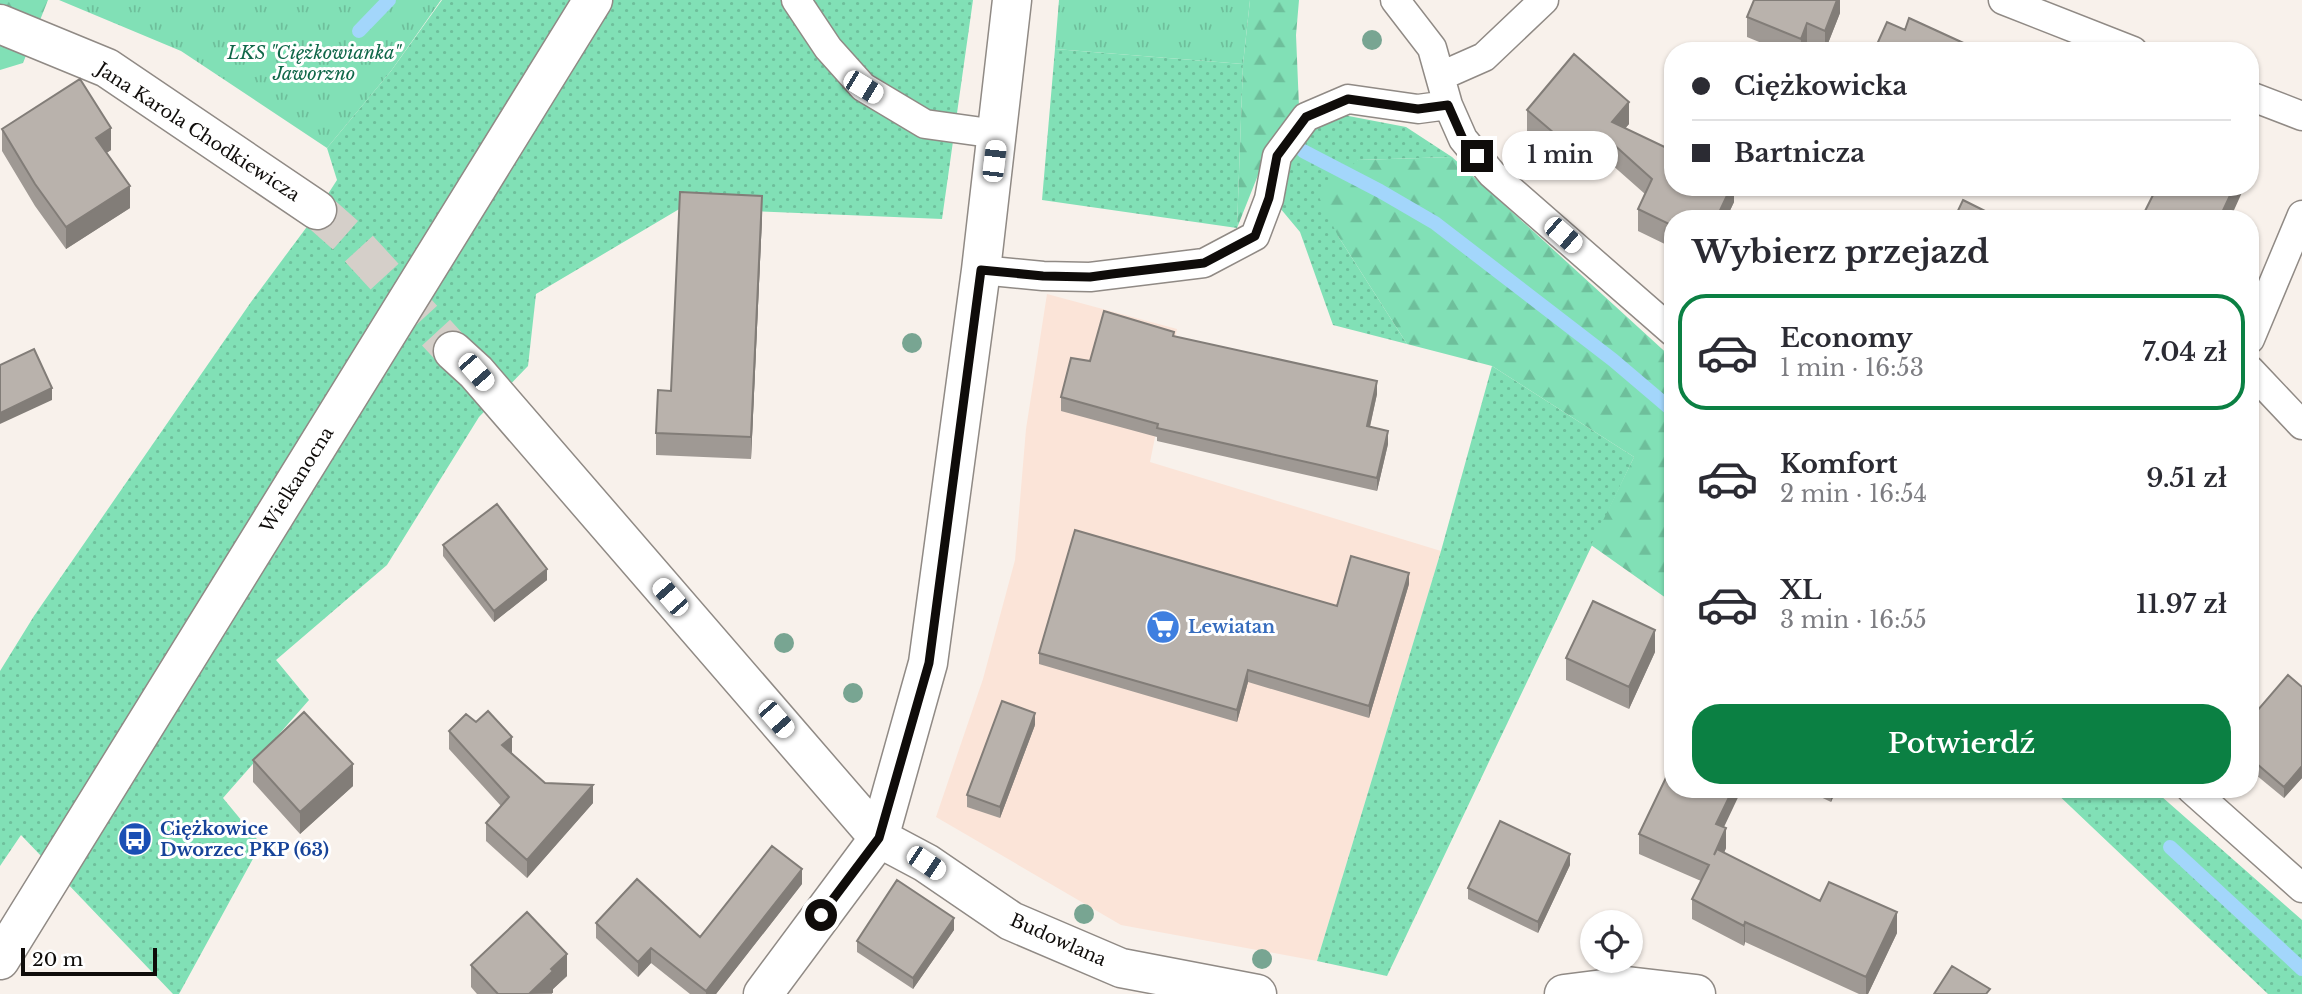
<!DOCTYPE html>
<html lang="pl">
<head>
<meta charset="utf-8">
<style>
  body { margin:0; font-family:"Libre Baskerville",serif; background:#f7f7f7; color:#2b2b33; height:100vh; display:flex; flex-direction:column; font-size:26px; white-space:nowrap }
  * { box-sizing:border-box; margin:0 }
  p { font-size:23px; color:#7c7c81 }
  .icon { flex:none; width:38px; height:38px; fill:none; stroke:currentColor; stroke-width:2; stroke-linecap:round; stroke-linejoin:round }
  .map { position:relative; flex:1; overflow:hidden }
  .panel { position:absolute; left:1664px; top:210px; width:595px; height:588px; display:flex; flex-direction:column; background:#fff; border-radius:28px; box-shadow:0 2px 5px #0004 }
  .panel>* { flex:none }
  .top-card { position:absolute; left:1664px; top:42px; width:595px; height:154px; border-radius:28px; box-shadow:0 2px 5px #0004; display:grid; align-content:center; height:154px; padding:0 28px; background:#fff }
  .fabs { position:absolute; left:1580px; top:910px; display:grid; gap:14px }
  .fabs a { display:grid; place-items:center; width:63px; height:63px; border-radius:50%; background:#fff; box-shadow:0 2px 5px #0004; font-size:35px }
  .scale { position:absolute; left:21px; bottom:18px; width:136px; box-sizing:border-box; padding-left:7px; border:4px solid #0f0c0a; border-top:0; font-size:19px; line-height:24px; white-space:nowrap; color:#0f0c0a; -webkit-text-stroke:5px #fff; paint-order:stroke }
  .end { position:absolute; width:32px; height:32px; margin:-16px; border:9px solid #0f0c0a; background:#fff; box-shadow:0 0 0 4px #fff }
  .from { border-radius:50% }
  .bubble { position:absolute; height:49px; border-radius:24px; background:#fff; box-shadow:0 2px 5px #0004; font-size:23px; font-weight:600; line-height:49px; text-align:center }
  .car { position:absolute; width:21px; height:42px; margin:-21px -10px; border-radius:9px; box-shadow:0 0 5px 2px #0007; background:linear-gradient(#fff 24%,#345 0 40%,#fff 0 76%,#345 0 86%,#fff 0) }
  .top-card b { display:flex; align-items:center; gap:24px; height:66px; font-size:26px }
  .top-card b+b { border-top:2px solid #e1e1e2 }
  .top-card i { width:18px; height:18px; background:#2b2b33 }
  ul { padding:0; list-style:none }
  li { display:flex; align-items:center; gap:21px; height:116px; margin:0 14px 10px; padding:0 14px; border:4px solid transparent; border-radius:28px }
  li div { flex:1 }
  li b { display:block; font-size:26px }
  li em { font-style:normal; font-weight:600 }
  li.active { border-color:#0b8043 }
  li>.icon { width:63px; height:63px; stroke-width:1.5 }
  h2 { padding:0 28px; font-size:32px; line-height:84px }
  .button { display:flex; gap:14px; margin-top:auto; padding:14px 28px }
  .button a { flex:1; height:80px; border-radius:28px; background:#0b8043; color:#fff; font-size:28px; font-weight:600; line-height:80px; text-align:center }
  .map>svg:first-child { display:block }
</style>
</head>
<body>
<div class="map">
<svg width="2302" height="994" viewBox="0 0 2302 994">
  <defs>
    <pattern id="grass-dots" width="8" height="8" patternUnits="userSpaceOnUse" patternTransform="scale(1.75)"><rect width="8" height="8" fill="#81e0b6"/><path d="M2 2h.1M6 6h.1" fill="none" stroke="#6ebf9b" stroke-width="1.8" stroke-linecap="round"/></pattern>
    <pattern id="forest-firs" width="22" height="20" patternUnits="userSpaceOnUse" patternTransform="scale(1.75)"><rect width="22" height="20" fill="#81e0b6"/><path d="M5 1l3.5 6h-7zM16 11l3.5 6h-7z" fill="#6ebf9b"/></pattern>
    <pattern id="park-tufts" width="24" height="20" patternUnits="userSpaceOnUse" patternTransform="scale(1.75)"><rect width="24" height="20" fill="#81e0b6"/><path d="M3 7l-1-3M5 7V3M7 7l1-3M15 17l-1-3M17 17v-4M19 17l1-3" fill="none" stroke="#6ebf9b"/></pattern>
  </defs>
  <rect width="100%" height="100%" fill="#f8f1eb"/>
  <path fill="#fbe4d8" d="M1047,294L1177,329L1150,462L1441,551L1317,961L1121,925L936,817L983,679L1015,560L1026,429Z"/>
  <path fill="url(#grass-dots)" d="M442,0H973L942,219L681,208L536,294L528,366L479,417L387,565L276,660L309,700L223,798L261,844L179,994H173L21,835L0,866V671L34,616L251,302L306,228L337,180L327,148L391,71Z
    M1055,49L1243,64L1237,228L1042,200Z
    M1338,114L1406,127L1452,157L1358,160L1338,236L1407,344L1333,325L1300,232L1280,208L1285,170L1306,133Z
    M1492,366L1634,457L1387,976L1317,961L1441,551Z
    M2052,789H2153L2302,920V994H2268Z"/>
  <path fill="url(#forest-firs)" d="M0,0H48L23,63L0,70Z
    M1250,0H1299L1296,35L1299,107L1268,150L1237,228L1243,64Z
    M1452,157L1673,359V603L1591,545L1634,457L1492,366L1407,344L1338,236L1318,195L1358,160Z"/>
  <path fill="url(#park-tufts)" d="M59,0H441L391,71L327,148L181,51Z
    M1059,0H1250L1243,64L1055,49Z"/>
  <g fill="none" stroke-linecap="round" stroke-linejoin="round">
    <path stroke="#a3d6fb" stroke-width="14" d="M359,31L389,0
      M1303,151L1380,191L1435,223L1613,360L1673,411
      M2170,847L2302,969"/>
    <path stroke="#d5cfc9" stroke-width="38" stroke-dasharray="38 19" stroke-linecap="butt" d="M317,210L351,240L453,351"/>
    <g stroke="#908a85" stroke-width="31">
      <path id="lane" d="M796,0L828,48L863,87L925,124L997,134
        M1395,0L1432,48L1448,105L1463,139L1492,174L1673,332
        M2003,0L2133,51
        M1441,76L1484,57L1544,0
        M2250,96L2302,116
        M981,270L1043,276L1090,277L1204,263L1255,236L1269,199L1277,156L1306,117L1348,99L1418,109L1448,105
        M2250,339L2302,215
        M2250,370L2302,425
        M2191,789L2302,888"/>
    </g>
    <g stroke="#908a85" stroke-width="41">
      <path id="street" d="M0,24L107,68L317,210
        M453,351L476,372L879,838L926,863L1011,921L1121,968L1257,994
        M763,994L879,838L928,663L981,270L1012,0
        M1564,994L1627,986L1696,994"/>
    </g>
    <g stroke="#908a85" stroke-width="41">
      <path id="secondary" d="M0,960L593,0"/>
    </g>
    <use href="#lane" stroke="#fff" stroke-width="28"/>
    <use href="#street" stroke="#fff" stroke-width="38"/>
    <use href="#secondary" stroke="#fff" stroke-width="38"/>
  </g>
  <g fill="#78a592">
    <circle cx="1372" cy="40" r="10"/>
    <circle cx="912" cy="343" r="10"/>
    <circle cx="784" cy="643" r="10"/>
    <circle cx="853" cy="693" r="10"/>
    <circle cx="1084" cy="914" r="10"/>
    <circle cx="1262" cy="959" r="10"/>
  </g>
  <path fill="#9f9994" d="M1840,0V13L1825,51L1807,43L1804,51H1781L1747,37V17Z
    M1527,110L1629,124L1625,128L1734,187V202L1726,219H1673V248L1638,231V209L1645,194L1602,156L1582,179L1527,132Z
    M2,129L111,150L106,153L130,208L66,249L35,206L2,151Z
    M762,218L751,459L656,455V433L671,391Z
    M1174,336L1377,394L1370,427L1388,444L1377,491L1157,441V437L1061,411V397L1090,361Z
    M443,545L547,580L494,622L443,556Z
    M1409,584L1369,718L1248,682L1237,722L1039,664V653L1337,606Z
    M1655,652L1629,709L1566,680V658Z
    M2302,687V778L2284,798L2250,770V719Z
    M1035,725L1000,818L967,807V795Z
    M449,731L512,753L545,783L593,803L527,878L486,841V823L501,806L449,749Z
    M253,760L353,786L300,834L253,782Z
    M1804,789H1837L1831,802Z
    M1724,828L1726,848L1724,853L1820,901L1897,933L1868,994H1859L1745,942L1744,946L1692,919V899L1701,881L1639,854V834Z
    M1570,865L1538,933L1468,899V888Z
    M802,884L716,994H690L651,963L638,977L596,938V923L700,937Z
    M954,930L913,989L857,952V941Z
    M471,965L567,976L553,989L552,994H477L471,987Z"/>
  <path fill="#827d78" d="M1837,0H1840V13L1825,51V31Z
    M1807,23V43L1804,51H1801V39Z
    M1629,102V124L1612,144V122Z
    M111,128V150L96,160V138Z
    M1602,134V156L1582,179V157Z
    M130,186V208L66,249V227Z
    M1731,187H1734V202L1726,219H1716Z
    M2234,187L2244,188L2230,219H2219Z
    M762,196V218L751,459V437Z
    M1377,381V394L1367,439V426Z
    M52,388V400L0,424V413Z
    M1388,431V444L1377,491V478Z
    M547,569V580L494,622V611Z
    M1409,573V584L1369,718V706Z
    M1655,630V652L1629,709V687Z
    M1248,670V682L1237,722V710Z
    M1035,713V725L1000,818V807Z
    M512,737V755L502,745Z
    M353,764V786L300,834V812Z
    M2302,766V778L2284,798V787Z
    M593,785V803L527,878V860Z
    M1733,789H1742L1716,844V824Z
    M1832,789H1837L1831,802V790Z
    M1726,828V848L1714,875V855Z
    M1570,854V865L1538,933V922Z
    M802,869V884L716,994H706V991Z
    M1897,912V933L1868,994H1866V977Z
    M954,918V930L913,989V978Z
    M1745,922V942L1744,946V926Z
    M651,948V963L638,977V962Z
    M567,954V976L553,989V993L529,994L551,969Z"/>
  <path fill="#b9b2ac" stroke="#827d78" stroke-width="2" d="M1754,0H1837L1825,31L1807,23L1801,39L1747,17Z
    M1909,18L1981,51H1874L1887,22L1905,30Z
    M1574,54L1629,102L1612,122L1673,151V187H1731L1716,219H1673V226L1638,209L1652,179L1602,134L1582,157L1527,110Z
    M80,79L111,128L96,138L130,186L66,227L35,184L2,129Z
    M2157,187H2234L2219,219H2141Z
    M680,192L762,196L751,437L656,433L658,390L671,391Z
    M1963,200L2001,219H1954Z
    M1104,311L1174,332L1173,336L1377,381L1367,426L1388,431L1377,478L1157,428L1158,424L1061,397L1071,358L1090,361Z
    M34,349L52,388L0,413V365Z
    M497,504L547,569L494,611L443,545Z
    M1075,530L1337,606L1351,556L1409,573L1369,706L1248,670L1237,710L1039,653Z
    M1593,601L1655,630L1629,687L1566,658Z
    M2288,675L2302,687V766L2284,787L2250,758V719Z
    M1002,701L1035,713L1000,807L967,795Z
    M488,711L512,737L502,745L545,783L593,785L527,860L486,823L509,797L449,731L466,714L476,722Z
    M304,712L353,764L300,812L253,760Z
    M1673,763V789H1733L1716,824L1726,828L1714,855L1717,849L1820,901L1829,882L1897,912L1866,977L1745,922L1744,926L1692,899L1709,865L1639,834Z
    M1500,821L1570,854L1538,922L1468,888Z
    M772,846L802,869L706,991L651,948L638,962L596,923L637,879L700,937Z
    M897,880L954,918L913,978L857,941Z
    M527,912L567,954L551,969L553,971L529,994H498L471,965Z
    M1952,966L1990,989L1986,994H1934Z"/>
  <g fill="none" stroke-linecap="round" stroke-linejoin="round">
    <path stroke="#0f0c0a" stroke-width="9" d="M821,915L879,838L929,663L981,270L1043,276L1090,277L1112,274L1204,263L1255,236L1269,198L1277,156L1306,117L1348,99L1418,109L1448,105L1463,139L1477,156"/>
  </g>
  <defs>
    <g id="supermarket-disc" transform="scale(1.75)"><circle r="9.5" fill="#3f7fe0" stroke="#fff"/><path d="M-6-5.5h2.5l.6 2H6L4.5 2H-2.5L-4.4-4H-6ZM-1.5 3.2a1.3 1.3 0 1 0 .1 0ZM3 3.2a1.3 1.3 0 1 0 .1 0Z" fill="#fff"/></g>
    <g id="bus-disc" transform="scale(1.75)"><circle r="9.5" fill="#1a4fb4" stroke="#fff"/><path d="M-5-6H5V4H4V6H2V4H-2V6H-4V4H-5ZM-3.5-4V0h7V-4ZM-3.5 1.2v1.5H-2V1.2ZM2 1.2v1.5H3.5V1.2Z" fill="#fff"/></g>
  </defs>
  <g fill-rule="evenodd">
    <use href="#supermarket-disc" x="1163" y="627"/>
    <use href="#bus-disc" x="135" y="839"/>
  </g>
  <g text-anchor="middle" stroke-width="6" stroke-linejoin="round" paint-order="stroke">
    <g font-size="18" font-style="italic" fill="#106749" stroke="#fff">
      <text x="314" y="59">LKS "Ciężkowianka"<tspan x="314" dy="21">Jaworzno</tspan></text>
    </g>
    <g font-size="18" fill="#0f0c0a" stroke="#fff">
      <text transform="translate(198 132) rotate(33)" y="6">Jana Karola Chodkiewicza</text>
      <text transform="translate(297 480) rotate(-58)" y="6">Wielkanocna</text>
      <text transform="translate(1058 940) rotate(24)" y="6">Budowlana</text>
    </g>
    <g font-size="18" font-weight="bold" fill="#366cbe" stroke="#fff" text-anchor="start">
      <text x="1188" y="633">Lewiatan</text>
    </g>
    <g font-size="18" font-weight="bold" fill="#164399" stroke="#fff" text-anchor="start">
      <text x="160" y="835">Ciężkowice<tspan x="160" dy="21">Dworzec PKP (63)</tspan></text>
    </g>
  </g>
</svg>
<div class="fabs">
<a><svg class="icon" aria-label="locate" viewBox="0 0 24 24"><circle cx="12" cy="12" r="6"/><path d="M12 2v4M12 18v4M2 12h4M18 12h4"/></svg></a>
</div>
<div class="scale">20 m</div>
<i class="end from" style="left:821px;top:915px"></i>
<i class="end" style="left:1477px;top:156px"></i>
<div class="bubble" style="left:1502px;top:131px;width:116px">1 min</div>
<i class="car" style="left:863px;top:87px;rotate:121deg"></i>
<i class="car" style="left:994px;top:161px;rotate:7deg"></i>
<i class="car" style="left:1563px;top:235px;rotate:131deg"></i>
<i class="car" style="left:476px;top:372px;rotate:139deg"></i>
<i class="car" style="left:670px;top:597px;rotate:319deg"></i>
<i class="car" style="left:776px;top:719px;rotate:139deg"></i>
<i class="car" style="left:926px;top:863px;rotate:124deg"></i>
<div class="top-card">
<b><i class="from"></i>Ciężkowicka</b>
<b><i></i>Bartnicza</b>
</div>
<section class="panel">
<h2>Wybierz przejazd</h2>
<ul>
<li class="active"><svg class="icon" aria-label="car" viewBox="0 0 24 24"><path d="M5 17H2v-5l4-1 3-4h7l3 4 3 1v5h-3M9 17h6M6 11h13"/><circle cx="7" cy="17" r="2"/><circle cx="17" cy="17" r="2"/></svg><div><b>Economy</b><p>1 min · 16:53</p></div><em>7.04 zł</em></li>
<li><svg class="icon" aria-label="car" viewBox="0 0 24 24"><path d="M5 17H2v-5l4-1 3-4h7l3 4 3 1v5h-3M9 17h6M6 11h13"/><circle cx="7" cy="17" r="2"/><circle cx="17" cy="17" r="2"/></svg><div><b>Komfort</b><p>2 min · 16:54</p></div><em>9.51 zł</em></li>
<li><svg class="icon" aria-label="car" viewBox="0 0 24 24"><path d="M5 17H2v-5l4-1 3-4h7l3 4 3 1v5h-3M9 17h6M6 11h13"/><circle cx="7" cy="17" r="2"/><circle cx="17" cy="17" r="2"/></svg><div><b>XL</b><p>3 min · 16:55</p></div><em>11.97 zł</em></li>
</ul>
<div class="button"><a>Potwierdź</a></div>
</section>
</div>
</body>
</html>
